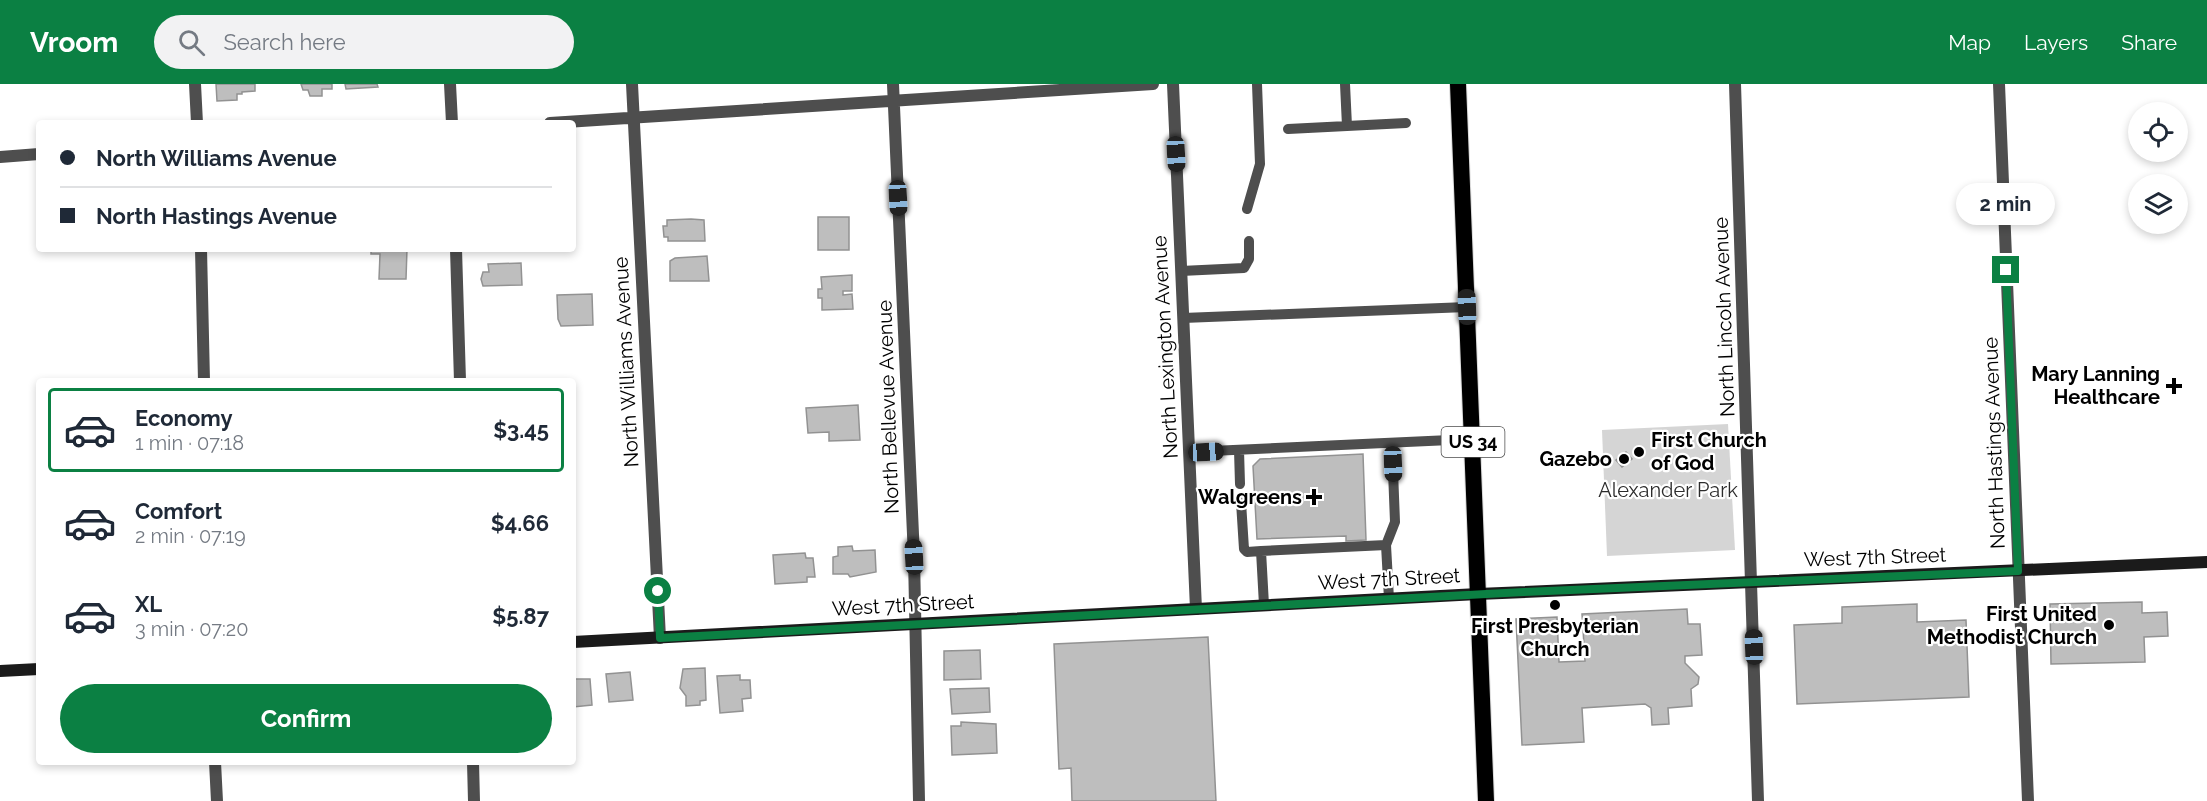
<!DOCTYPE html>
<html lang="en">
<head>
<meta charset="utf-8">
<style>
  body { margin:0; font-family:Raleway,sans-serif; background:#f2f2f3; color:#1f2937; height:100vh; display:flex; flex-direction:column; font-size:22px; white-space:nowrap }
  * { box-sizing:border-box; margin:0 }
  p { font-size:20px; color:#747a83 }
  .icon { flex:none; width:33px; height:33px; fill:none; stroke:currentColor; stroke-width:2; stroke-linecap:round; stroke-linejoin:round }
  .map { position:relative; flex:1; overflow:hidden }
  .drawer { position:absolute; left:36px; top:294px; width:540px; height:387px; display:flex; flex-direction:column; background:#fff; border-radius:6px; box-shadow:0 3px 9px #0003 }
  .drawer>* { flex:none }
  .banner { position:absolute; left:36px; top:36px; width:540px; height:132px; border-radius:6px; box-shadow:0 3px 9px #0003; display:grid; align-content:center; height:132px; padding:0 24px; background:#fff }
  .fabs { position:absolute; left:2128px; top:18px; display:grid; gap:12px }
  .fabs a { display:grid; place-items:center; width:60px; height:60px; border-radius:50%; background:#fff; box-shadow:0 3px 9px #0003; font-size:30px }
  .end { position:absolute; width:27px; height:27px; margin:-14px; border:8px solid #0b8043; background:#fff; box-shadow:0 0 0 3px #fff }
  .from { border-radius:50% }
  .bubble { position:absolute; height:42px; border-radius:21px; background:#fff; box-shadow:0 3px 9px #0003; font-size:20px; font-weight:700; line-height:42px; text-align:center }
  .car { position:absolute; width:18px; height:36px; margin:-18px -9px; border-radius:8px; box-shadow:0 0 4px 2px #0007; background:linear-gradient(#222 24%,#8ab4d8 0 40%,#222 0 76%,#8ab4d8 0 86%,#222 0) }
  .banner b { display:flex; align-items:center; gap:21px; height:57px; font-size:22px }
  .banner b+b { border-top:2px solid #e0e1e3 }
  .banner i { width:15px; height:15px; background:#1f2937 }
  ul { padding:10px 0 0; list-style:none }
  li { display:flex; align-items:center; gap:18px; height:84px; margin:0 12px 9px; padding:0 12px; border:3px solid transparent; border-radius:6px }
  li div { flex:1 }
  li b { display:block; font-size:22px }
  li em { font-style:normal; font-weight:700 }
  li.current { border-color:#0b8043 }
  li>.icon { width:54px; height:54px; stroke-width:1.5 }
  .action { display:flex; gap:12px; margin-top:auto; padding:12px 24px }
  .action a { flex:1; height:69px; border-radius:36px; background:#0b8043; color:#fff; font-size:24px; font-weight:700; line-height:69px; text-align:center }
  header { display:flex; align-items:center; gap:36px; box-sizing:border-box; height:84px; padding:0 30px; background:#0b8043; color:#fff }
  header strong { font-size:28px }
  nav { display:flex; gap:33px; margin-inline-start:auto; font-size:21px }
  .search { width:420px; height:54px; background:#f2f2f3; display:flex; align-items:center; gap:15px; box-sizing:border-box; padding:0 21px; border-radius:33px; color:#747a83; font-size:22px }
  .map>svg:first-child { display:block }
</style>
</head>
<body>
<header>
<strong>Vroom</strong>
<div class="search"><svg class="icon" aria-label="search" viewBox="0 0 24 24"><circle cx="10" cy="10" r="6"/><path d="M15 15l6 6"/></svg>Search here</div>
<nav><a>Map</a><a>Layers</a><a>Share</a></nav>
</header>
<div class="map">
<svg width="2207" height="717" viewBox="0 0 2207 717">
  <rect width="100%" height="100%" fill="#fff"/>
  <path fill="#d5d5d5" d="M1728,340L1735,466L1607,472L1602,346Z"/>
  <path fill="#bebebe" stroke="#929292" stroke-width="1.5" d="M216,0H255V7L242,8V10H237V16L217,17Z
    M301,0H332V5H322V12H310L308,6H303Z
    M345,0H377L378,3L346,5Z
    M818,133H849V166H818Z
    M691,135L704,136L705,157H668V153H664L663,142H667V136Z
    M371,165H407L406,195H379L380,170H371Z
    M707,172L709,197H670V177L675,174Z
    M521,179L522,201L483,202L481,195L483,188H489L488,180Z
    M852,191V207H843V211L852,210L853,225L822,226V214H818V205H822L821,193Z
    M592,210L593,241L561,242L558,235L557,211Z
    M858,321L860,356L829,357V348L808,349L806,324Z
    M1626,368L1632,375L1622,383L1616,376Z
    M1363,370L1366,456L1346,457V452L1257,455L1253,382L1260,375Z
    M852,462L853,467L875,466L876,488L850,493L848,490H833V473L838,472V463Z
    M805,469L806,474H813L815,493H807V498L775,500L773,471Z
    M2142,518V529L2167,528L2168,552L2144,553L2145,578L2051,580L2050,520Z
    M1917,520V538L1966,536L1969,613L1797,620L1794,541L1842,539V523Z
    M1687,525L1688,540H1700L1702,571L1685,572V579L1699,593L1698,600L1691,605L1692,622L1668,624L1669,640L1652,641L1651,624L1645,620L1582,624L1584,658L1522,661L1516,535L1557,533L1559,578L1585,577L1582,530Z
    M1208,553L1216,717H1072L1071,684L1059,685L1054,560Z
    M980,566L981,595L944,596V567Z
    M705,584L706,616L700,617V621L686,622V612L680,604L683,585Z
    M630,588L633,616L609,618L606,590Z
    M740,591V596H750L751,614L742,615L743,627L720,629L717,592Z
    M573,595H590L592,621L573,623Z
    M989,604L990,628L952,630L950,605Z
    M961,638L996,640L997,669L952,671L951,642H961Z"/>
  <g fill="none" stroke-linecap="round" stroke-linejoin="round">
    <g stroke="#dbdbdb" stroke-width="18">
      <path id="trunk" d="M1458,0L1486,717"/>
    </g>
    <path stroke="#4e4e4e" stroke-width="10" d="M1347,42L1406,39
      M1288,45L1347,42L1345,0
      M1247,125L1260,80L1257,0
      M1181,187L1244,184L1249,175V157
      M1183,234L1467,223
      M1239,366L1240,400
      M1189,368L1472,355
      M1241,418L1244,465L1247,468L1261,467
      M1386,461L1395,438L1392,361
      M1264,521L1261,467L1386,461L1389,515"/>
    <path stroke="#4e4e4e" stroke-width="12" d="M195,0L197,39
      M450,0L452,39
      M632,0L660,554
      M893,0L914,473L919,717
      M1173,0L1196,525
      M1735,0L1758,717
      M1999,0L2028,717
      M550,39L1153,0
      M0,73L39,70
      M201,165L204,297
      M456,165L460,297
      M215,678L217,717
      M473,678L474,717"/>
    <path stroke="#1b1b1b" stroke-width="12" d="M573,558L1478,510L2207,478
      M0,587L39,585"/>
    <use href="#trunk" stroke="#000" stroke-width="16"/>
  </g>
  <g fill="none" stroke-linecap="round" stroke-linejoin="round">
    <path stroke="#0b8043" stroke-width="8" d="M658,507L660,554L1524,508L2018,487L2006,186"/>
  </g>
  <g fill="#000" stroke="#fff" stroke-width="2">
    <path d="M2171 293h6v6h6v6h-6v6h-6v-6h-6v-6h6z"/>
    <circle cx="1639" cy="368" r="6"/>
    <circle cx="1624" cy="375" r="6"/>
    <path d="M1311 404h6v6h6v6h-6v6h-6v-6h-6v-6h6z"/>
    <circle cx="1555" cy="521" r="6"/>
    <circle cx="2109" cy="541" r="6"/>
  </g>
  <g text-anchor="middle" stroke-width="4.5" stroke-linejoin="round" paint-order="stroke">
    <rect fill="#fff" stroke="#4c4c4c" stroke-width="1.5" x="1441.5" y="343" width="63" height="30" rx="4.5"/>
    <g font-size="18" font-weight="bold" fill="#000">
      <text x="1473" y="364">US 34</text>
    </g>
    <g font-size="20" fill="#000" stroke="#fff">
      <text transform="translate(1724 233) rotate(-92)" y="7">North Lincoln Avenue</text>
      <text transform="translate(1165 263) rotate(-93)" y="7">North Lexington Avenue</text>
      <text transform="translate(626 278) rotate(-93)" y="7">North Williams Avenue</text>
      <text transform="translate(888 323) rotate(-92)" y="7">North Bellevue Avenue</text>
      <text transform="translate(1994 359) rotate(-92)" y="7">North Hastings Avenue</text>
      <text transform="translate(1875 473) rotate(-2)" y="7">West 7th Street</text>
      <text transform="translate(1389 495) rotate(-3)" y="7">West 7th Street</text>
      <text transform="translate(903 521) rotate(-3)" y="7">West 7th Street</text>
    </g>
    <g font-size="20" font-weight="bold" fill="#000" stroke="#fff" text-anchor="end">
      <text x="2160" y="297">Mary Lanning<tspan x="2160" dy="23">Healthcare</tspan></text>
      <text x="1651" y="363" text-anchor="start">First Church<tspan x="1651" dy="23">of God</tspan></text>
      <text x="1612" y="382">Gazebo</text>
      <text x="1302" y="420">Walgreens</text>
      <text x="2097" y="537">First United<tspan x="2097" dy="23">Methodist Church</tspan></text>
      <text x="1555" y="549" text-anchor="middle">First Presbyterian<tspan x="1555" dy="23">Church</tspan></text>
    </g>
    <g font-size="20" fill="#2c2c2c" stroke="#fff">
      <text x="1668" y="413">Alexander Park</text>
    </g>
  </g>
</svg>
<div class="fabs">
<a><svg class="icon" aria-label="locate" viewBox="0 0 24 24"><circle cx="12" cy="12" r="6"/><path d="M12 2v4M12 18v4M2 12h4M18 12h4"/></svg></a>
<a><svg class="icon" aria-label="layers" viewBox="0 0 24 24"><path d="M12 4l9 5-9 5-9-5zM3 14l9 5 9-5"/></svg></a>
</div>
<i class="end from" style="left:658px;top:507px"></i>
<i class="end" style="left:2006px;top:186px"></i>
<div class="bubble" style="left:1956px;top:99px;width:99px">2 min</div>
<i class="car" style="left:1176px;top:70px;rotate:177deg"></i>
<i class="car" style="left:898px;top:114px;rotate:177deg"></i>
<i class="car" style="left:1467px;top:223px;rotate:358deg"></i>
<i class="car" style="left:1206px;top:368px;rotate:87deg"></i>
<i class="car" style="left:1393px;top:380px;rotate:178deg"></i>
<i class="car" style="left:914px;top:473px;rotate:357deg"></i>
<i class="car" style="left:1754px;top:563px;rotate:358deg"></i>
<div class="banner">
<b><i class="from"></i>North Williams Avenue</b>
<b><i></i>North Hastings Avenue</b>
</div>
<section class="drawer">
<ul>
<li class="current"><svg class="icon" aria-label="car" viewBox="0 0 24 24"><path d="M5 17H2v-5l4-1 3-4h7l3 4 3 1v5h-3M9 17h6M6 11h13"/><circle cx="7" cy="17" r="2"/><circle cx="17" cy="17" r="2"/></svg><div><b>Economy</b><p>1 min · 07:18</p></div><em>$3.45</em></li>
<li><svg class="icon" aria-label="car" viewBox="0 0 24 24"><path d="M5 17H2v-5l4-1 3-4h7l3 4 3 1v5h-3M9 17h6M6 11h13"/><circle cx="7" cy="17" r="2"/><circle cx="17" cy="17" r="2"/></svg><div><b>Comfort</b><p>2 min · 07:19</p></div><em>$4.66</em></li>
<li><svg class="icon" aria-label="car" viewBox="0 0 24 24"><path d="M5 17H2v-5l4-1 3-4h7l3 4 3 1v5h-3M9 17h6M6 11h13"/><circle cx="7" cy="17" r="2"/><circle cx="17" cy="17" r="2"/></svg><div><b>XL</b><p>3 min · 07:20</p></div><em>$5.87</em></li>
</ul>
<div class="action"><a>Confirm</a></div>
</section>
</div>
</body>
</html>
